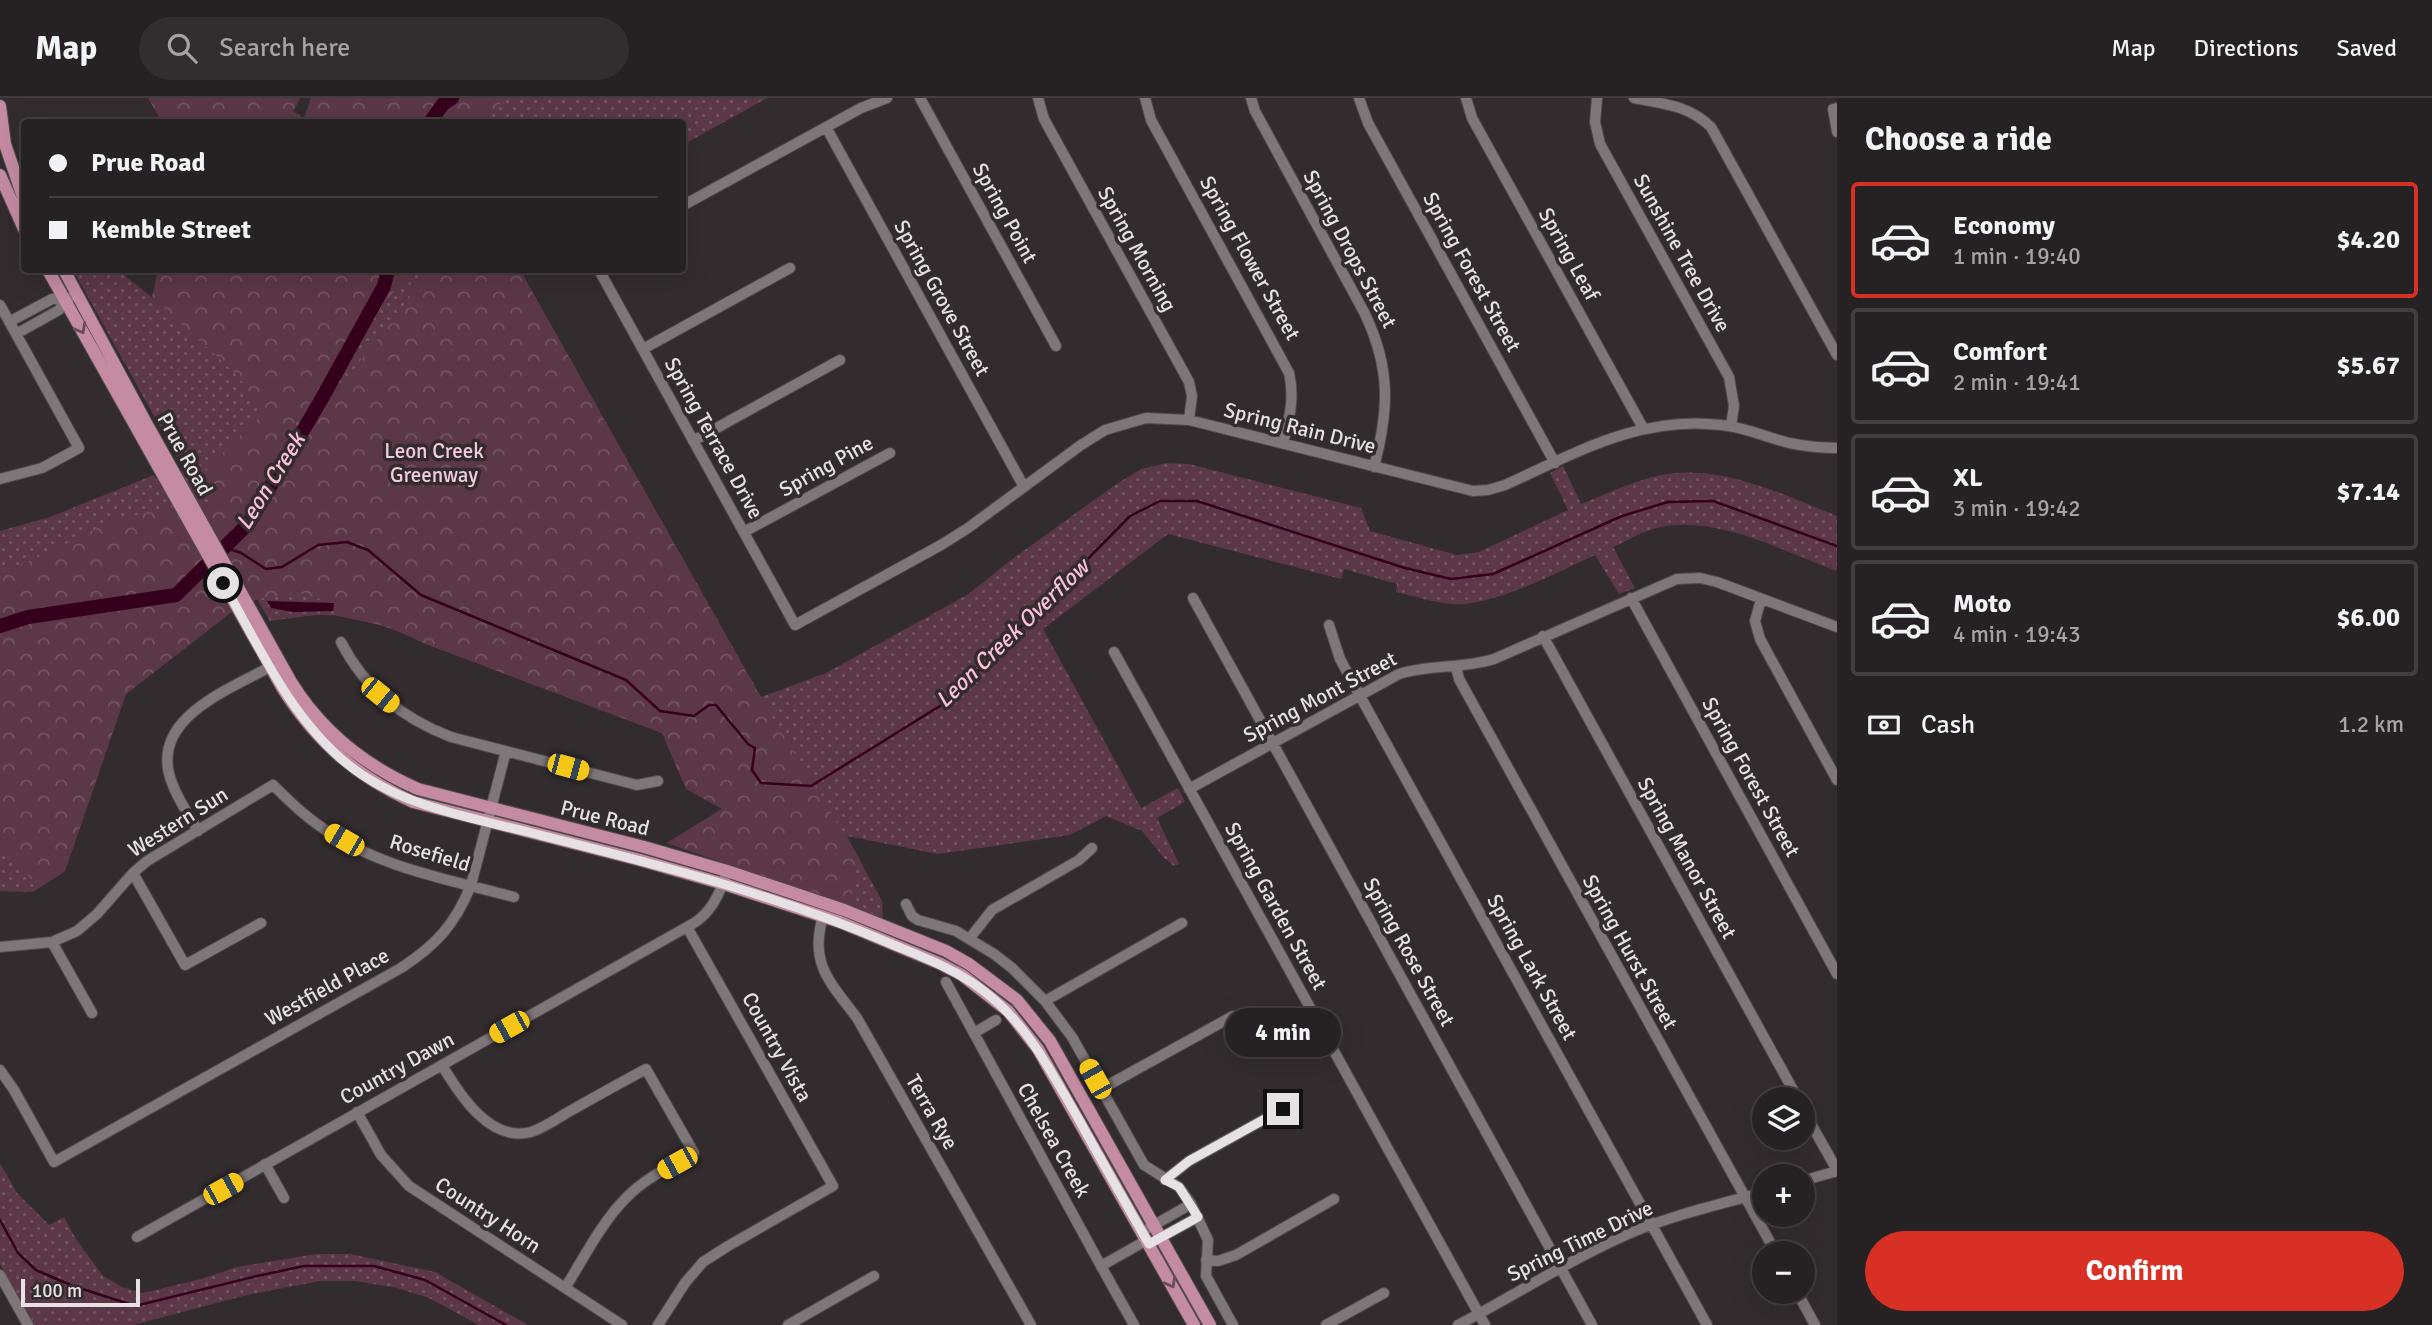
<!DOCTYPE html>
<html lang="en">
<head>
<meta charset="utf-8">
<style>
  body { margin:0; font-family:Signika,sans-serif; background:#322e2f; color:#f1f3f6; height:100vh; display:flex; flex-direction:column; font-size:26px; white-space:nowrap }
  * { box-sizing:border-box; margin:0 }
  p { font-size:23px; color:#a4a3a5 }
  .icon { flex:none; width:38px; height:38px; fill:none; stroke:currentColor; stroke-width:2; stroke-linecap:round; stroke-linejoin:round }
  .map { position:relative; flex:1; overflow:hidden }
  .details { display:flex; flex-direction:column; background:#262122; width:595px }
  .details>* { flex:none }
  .guide { position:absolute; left:21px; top:21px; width:665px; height:154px; border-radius:7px; box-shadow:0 7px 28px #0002,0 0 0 2px #423e40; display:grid; align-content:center; height:154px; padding:0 28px; background:#262122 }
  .fabs { position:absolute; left:1752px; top:989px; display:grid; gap:14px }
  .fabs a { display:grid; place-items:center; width:63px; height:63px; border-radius:50%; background:#262122; box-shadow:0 7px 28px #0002,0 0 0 2px #423e40; font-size:35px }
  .scale { position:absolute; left:21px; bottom:18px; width:119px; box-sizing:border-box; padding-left:7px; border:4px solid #e6e2e3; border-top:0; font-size:19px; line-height:24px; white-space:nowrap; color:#e6e2e3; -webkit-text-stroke:5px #332c2e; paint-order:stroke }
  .end { position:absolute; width:32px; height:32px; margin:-16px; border:9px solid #e6e2e3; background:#111; box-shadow:0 0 0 4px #111 }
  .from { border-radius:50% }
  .bubble { position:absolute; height:49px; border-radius:24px; background:#262122; box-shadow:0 7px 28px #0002,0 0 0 2px #423e40; font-size:23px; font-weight:700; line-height:49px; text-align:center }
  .car { position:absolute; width:21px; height:42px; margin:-21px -10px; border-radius:9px; box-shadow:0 0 5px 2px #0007; background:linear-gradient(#f5c518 24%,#345 0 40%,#f5c518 0 76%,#345 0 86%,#f5c518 0) }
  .guide b { display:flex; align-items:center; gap:24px; height:66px; font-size:26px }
  .guide b+b { border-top:2px solid #423e40 }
  .guide i { width:18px; height:18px; background:#f1f3f6 }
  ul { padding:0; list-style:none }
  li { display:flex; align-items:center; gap:21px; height:116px; margin:0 14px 10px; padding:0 14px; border:4px solid #423e40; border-radius:7px }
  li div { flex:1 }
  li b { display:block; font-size:26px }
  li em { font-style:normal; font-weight:700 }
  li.selected { border-color:#d93025 }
  li>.icon { width:63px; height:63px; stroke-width:1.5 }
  h2 { padding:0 28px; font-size:32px; line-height:84px }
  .pay { display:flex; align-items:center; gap:18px; height:77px; padding:0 28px; font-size:26px }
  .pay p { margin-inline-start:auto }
  .cta { display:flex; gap:14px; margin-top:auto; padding:14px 28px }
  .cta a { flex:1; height:80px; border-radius:42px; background:#d93025; color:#fff; font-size:28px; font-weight:700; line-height:80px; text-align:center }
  header { display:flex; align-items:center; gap:42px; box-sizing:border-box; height:98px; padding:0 35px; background:#262122; border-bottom:2px solid #423e40 }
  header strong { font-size:33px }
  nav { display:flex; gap:38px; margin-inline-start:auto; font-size:24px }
  .search { width:490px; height:63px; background:#322e2f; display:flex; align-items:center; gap:18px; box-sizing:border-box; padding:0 24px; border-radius:38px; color:#a4a3a5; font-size:26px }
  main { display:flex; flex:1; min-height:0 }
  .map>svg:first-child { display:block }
</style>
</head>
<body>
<header>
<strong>Map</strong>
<div class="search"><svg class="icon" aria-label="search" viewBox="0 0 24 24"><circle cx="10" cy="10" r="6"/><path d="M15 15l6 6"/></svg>Search here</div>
<nav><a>Map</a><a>Directions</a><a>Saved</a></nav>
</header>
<main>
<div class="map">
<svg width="1837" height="1227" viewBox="0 0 1837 1227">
  <defs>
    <pattern id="green-dots" width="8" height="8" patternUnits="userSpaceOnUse" patternTransform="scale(1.75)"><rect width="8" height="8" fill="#5c3747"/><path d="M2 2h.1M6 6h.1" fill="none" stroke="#735461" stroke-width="1.8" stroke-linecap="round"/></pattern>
    <pattern id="forest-crowns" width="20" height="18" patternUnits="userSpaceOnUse" patternTransform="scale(1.75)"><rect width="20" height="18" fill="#5c3747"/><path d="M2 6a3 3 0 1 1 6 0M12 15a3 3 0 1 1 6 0" fill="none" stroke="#735461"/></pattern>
  </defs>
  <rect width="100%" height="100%" fill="#332c2e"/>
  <path fill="url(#green-dots)" d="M409,0H767L683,47L682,24H418Z
    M73,172H118L275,299L354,172H520L761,599L826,575L967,497L1011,462L1115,387L1141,371L1167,365L1189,366L1361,410L1370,433L1457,457L1479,454L1568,412L1550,375L1563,368L1581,406C1607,396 1633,383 1661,377C1721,365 1783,397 1837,418V473C1782,453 1712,414 1653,431C1640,435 1626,443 1613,449L1635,490L1619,496L1595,457C1557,474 1492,510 1450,506C1432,504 1414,498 1396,494L1397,486L1344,471L1341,481L1168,436L1043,531L1141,710L1178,690L1185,704L1157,720L1179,766L1174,768L1164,760L1142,733L1106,718L1070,737L938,756L847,738L882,803L883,821L667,745L722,711L662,635L426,546C393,530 356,516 319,517C303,518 286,521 270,523L257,501L229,516L126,596L65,773L33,794L0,793V433L50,419L154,377L159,385L184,372Z
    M0,1065L17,1095L49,1127L64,1119L76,1141L103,1178L122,1189L143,1195L201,1181L237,1169L316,1156H350L435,1174L528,1227H479L429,1200L397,1190L355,1183H320L247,1197L133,1227H34L0,1166Z"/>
  <path fill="url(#forest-crowns)" d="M148,0H300L293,14L301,17L300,20L304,21L311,0H504L487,24H162Z
    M158,172H407L404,181L294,325L247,413L255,422L335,294L407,205L423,172H520L760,599L859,760L848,808L667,745L722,711L686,691L662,635L426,546L394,530L338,518L333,513L334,505L299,495L258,501L229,516L126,596L65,773L39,790L0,745V475L52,453L111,423L169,409L213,415L199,378L264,315L239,279L152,199Z"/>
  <path fill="#35001c" d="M267,503L334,505L333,513L293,514L271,510Z"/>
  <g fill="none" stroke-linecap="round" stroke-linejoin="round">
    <path stroke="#35001c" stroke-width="2.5" d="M224,449L241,455L266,471L282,469L318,447L347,444L368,452L421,497L626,582L660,613L694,618L709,607H716L748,646L755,650L752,672L761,685L811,688L948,603L1130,418L1160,403H1197L1405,470L1451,481L1493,476L1622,418L1668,404L1713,403L1837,448
      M0,1122L18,1155L36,1172L73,1188L135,1208L257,1178L304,1168H374L425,1182L506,1227"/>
    <path stroke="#35001c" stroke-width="14" d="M430,24L443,6L452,0
      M0,528L28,519L176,497L249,425L321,302L384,188L388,172"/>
    <g stroke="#4f4a4b" stroke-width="12">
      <path id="minor" d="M920,0L1056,248
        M1038,0L1044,21L1189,284L1192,298L1189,322
        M1145,0L1151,22L1289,275C1295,300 1289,322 1283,345
        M1251,0L1255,13L1365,216C1391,271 1389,312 1374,369
        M1359,0L1368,25L1555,365
        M1466,0L1472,20L1643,330
        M1597,0L1595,24L1600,46L1729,279L1734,308L1731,328
        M1634,0C1664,6 1688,7 1711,29L1837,257
        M1837,10L1833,11L1837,34
        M826,29L1024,389
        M682,108L861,10L887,0
        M599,172L795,527L941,447L968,430L1081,347L1105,332L1146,320L1189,322L1473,393L1488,392L1505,387C1576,355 1640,317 1721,327C1744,329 1766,339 1789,345C1804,348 1821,350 1837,350
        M0,207L79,350L42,370L0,381
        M9,224L52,201L70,200
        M16,236L59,212L65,202
        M643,251L790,170
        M693,343L840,262
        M744,434L890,355
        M1193,500L1592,1227
        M1631,500L1837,876
        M1761,501L1755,523L1760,541L1837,682
        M1329,527L1340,561L1360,598L1707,1227
        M1543,538L1798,1001
        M341,544C365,591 402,620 451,639L637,687L658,683
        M1114,554L1485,1227
        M1456,569L1459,581L1776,1155
        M1189,691L1399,576C1430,566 1462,571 1494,561L1677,481L1700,480L1717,484L1837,529
        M198,733C189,717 178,702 172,685C146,619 234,590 277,565
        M133,775L185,867L261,825
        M906,806L912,818L918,822L956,833L994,856L1012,870L1045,903L1072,939L1144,1067L1179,1089L1191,1106L1208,1142L1206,1178L1233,1227
        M823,818C809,866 830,884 857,920L1031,1227
        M970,840L992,812L1079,762L1092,750
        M52,844L92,915
        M0,849L52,844L77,833L97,816L133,775L147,763L273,687C287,701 301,715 317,726C374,769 447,781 514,799
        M946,884L1101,1168
        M1045,903L1182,825
        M974,935L996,922
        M442,967C459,996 490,1045 531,1034C544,1030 558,1020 570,1013C595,999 620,985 646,971L694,1055C671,1068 645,1080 626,1100C601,1125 584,1160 565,1190
        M0,972L14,992L54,1064L401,870C436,847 455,827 471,787L506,653
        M1101,991L1233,918
        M1802,1010L1837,1072
        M357,1014L381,1057L409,1088L622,1227
        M265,1066L284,1100
        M1165,1082L1189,1063L1283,1011
        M1802,1083L1837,1073
        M1142,1134L1191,1106
        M137,1139L694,825C712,814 721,794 727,773
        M1149,1146L1198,1119
        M1206,1162L1218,1163L1236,1157L1334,1101
        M0,1177L28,1227
        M1797,1194L1815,1227
        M658,1227L685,1185L703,1164L728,1148L833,1088L687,829
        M788,1227L874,1178
        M1134,1227L1101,1168L1147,1142
        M1326,1227L1384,1195
        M1458,1227C1517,1196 1574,1159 1635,1133C1677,1116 1721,1106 1764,1094"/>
    </g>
    <g stroke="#4f4a4b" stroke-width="14">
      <path id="major" d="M0,8L5,46L24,102
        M0,77L24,131
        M48,172L283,591C317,644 356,678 413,704L640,762L724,786L840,824L941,866L962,877L1008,913L1038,951L1194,1227
        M64,172L145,323L291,584C322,634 365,668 418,691L644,749L727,773L844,812L946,853L969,866L1017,902L1050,943L1210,1227"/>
    </g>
    <use href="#minor" stroke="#7e7679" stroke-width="10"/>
    <use href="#major" stroke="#c48ba3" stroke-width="12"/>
  </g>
  <defs><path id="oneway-chevron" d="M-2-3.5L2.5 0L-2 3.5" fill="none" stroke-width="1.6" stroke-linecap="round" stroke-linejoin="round" transform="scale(1.75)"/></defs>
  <g stroke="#664d57">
    <use href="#oneway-chevron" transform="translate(81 231) rotate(61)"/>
    <use href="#oneway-chevron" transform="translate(1171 1185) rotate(61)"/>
  </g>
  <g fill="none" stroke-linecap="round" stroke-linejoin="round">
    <path stroke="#e6e2e3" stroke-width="9" d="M223,485C259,548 289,617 345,664C399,709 470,719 536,736C655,766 775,796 889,845C922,859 956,871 985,894C1028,927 1051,974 1078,1020C1101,1062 1125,1104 1149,1146L1198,1119L1179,1089L1165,1082L1189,1063L1283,1011"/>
  </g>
  <g text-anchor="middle" stroke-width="7" stroke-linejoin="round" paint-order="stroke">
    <g font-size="21" fill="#e6e2e3" stroke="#332c2e">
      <text transform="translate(1005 115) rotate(61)" y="7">Spring Point</text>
      <text transform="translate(1137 151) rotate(61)" y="7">Spring Morning</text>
      <text transform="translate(1350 151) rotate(62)" y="7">Spring Drops Street</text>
      <text transform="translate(1682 155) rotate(61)" y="7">Sunshine Tree Drive</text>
      <text transform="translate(1569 156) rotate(61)" y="7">Spring Leaf</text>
      <text transform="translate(1250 160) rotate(61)" y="7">Spring Flower Street</text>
      <text transform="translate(1472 174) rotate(61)" y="7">Spring Forest Street</text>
      <text transform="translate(942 200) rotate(61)" y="7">Spring Grove Street</text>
      <text transform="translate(1300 330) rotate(14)" y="7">Spring Rain Drive</text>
      <text transform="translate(714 340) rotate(61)" y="7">Spring Terrace Drive</text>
      <text transform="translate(185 356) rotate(61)" y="7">Prue Road</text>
      <text transform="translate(826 368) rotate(-29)" y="7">Spring Pine</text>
      <text transform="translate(1320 599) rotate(-28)" y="7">Spring Mont Street</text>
      <text transform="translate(1751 679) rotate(61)" y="7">Spring Forest Street</text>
      <text transform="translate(605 720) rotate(14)" y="7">Prue Road</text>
      <text transform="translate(178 724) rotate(-32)" y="7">Western Sun</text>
      <text transform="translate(430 755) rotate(17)" y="7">Rosefield</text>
      <text transform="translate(1687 760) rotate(61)" y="7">Spring Manor Street</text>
      <text transform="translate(1276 808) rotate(61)" y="7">Spring Garden Street</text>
      <text transform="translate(1409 854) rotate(61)" y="7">Spring Rose Street</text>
      <text transform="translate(1630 854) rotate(61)" y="7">Spring Hurst Street</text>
      <text transform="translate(1532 869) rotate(61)" y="7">Spring Lark Street</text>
      <text transform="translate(327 889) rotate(-29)" y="7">Westfield Place</text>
      <text transform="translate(777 949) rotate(61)" y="7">Country Vista</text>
      <text transform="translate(397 970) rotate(-29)" y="7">Country Dawn</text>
      <text transform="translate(932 1014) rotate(60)" y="7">Terra Rye</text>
      <text transform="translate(1054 1042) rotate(61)" y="7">Chelsea Creek</text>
      <text transform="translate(488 1117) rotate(33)" y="7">Country Horn</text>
      <text transform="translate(1580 1143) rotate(-26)" y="7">Spring Time Drive</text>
    </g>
    <g font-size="21" fill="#f3cbdb" stroke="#332c2e">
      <text x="434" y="360">Leon Creek<tspan x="434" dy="24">Greenway</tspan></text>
    </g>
    <g font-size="23" font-style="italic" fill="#fcc1d8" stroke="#332c2e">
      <text transform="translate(270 383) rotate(-58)" y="8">Leon Creek</text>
      <text transform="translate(1012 535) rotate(-44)" y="8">Leon Creek Overflow</text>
    </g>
  </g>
</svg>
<div class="fabs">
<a><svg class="icon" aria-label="layers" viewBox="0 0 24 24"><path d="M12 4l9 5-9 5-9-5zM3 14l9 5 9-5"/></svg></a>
<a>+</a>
<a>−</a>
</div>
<div class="scale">100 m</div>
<i class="end from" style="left:223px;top:485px"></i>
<i class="end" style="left:1283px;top:1011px"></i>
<div class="bubble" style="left:1225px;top:910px;width:116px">4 min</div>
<i class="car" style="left:380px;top:597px;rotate:129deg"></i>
<i class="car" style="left:568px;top:669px;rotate:105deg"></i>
<i class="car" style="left:344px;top:742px;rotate:300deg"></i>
<i class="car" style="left:509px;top:929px;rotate:241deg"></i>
<i class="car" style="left:1095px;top:981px;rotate:331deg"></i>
<i class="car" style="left:677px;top:1065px;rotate:241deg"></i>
<i class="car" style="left:223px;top:1091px;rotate:61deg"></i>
<div class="guide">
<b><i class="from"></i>Prue Road</b>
<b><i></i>Kemble Street</b>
</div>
</div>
<section class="details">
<h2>Choose a ride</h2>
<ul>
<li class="selected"><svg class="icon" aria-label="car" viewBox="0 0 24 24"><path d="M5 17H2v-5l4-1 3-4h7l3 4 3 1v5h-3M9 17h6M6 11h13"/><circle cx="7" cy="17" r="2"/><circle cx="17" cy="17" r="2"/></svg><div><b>Economy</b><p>1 min · 19:40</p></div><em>$4.20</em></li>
<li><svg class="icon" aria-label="car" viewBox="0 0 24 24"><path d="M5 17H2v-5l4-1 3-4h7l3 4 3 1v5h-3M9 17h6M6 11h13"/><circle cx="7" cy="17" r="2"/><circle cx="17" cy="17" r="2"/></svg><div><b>Comfort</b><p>2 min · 19:41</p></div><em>$5.67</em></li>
<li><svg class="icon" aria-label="car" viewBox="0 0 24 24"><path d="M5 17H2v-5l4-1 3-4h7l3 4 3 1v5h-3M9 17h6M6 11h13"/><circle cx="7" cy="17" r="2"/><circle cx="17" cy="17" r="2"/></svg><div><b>XL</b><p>3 min · 19:42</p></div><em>$7.14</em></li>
<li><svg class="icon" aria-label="car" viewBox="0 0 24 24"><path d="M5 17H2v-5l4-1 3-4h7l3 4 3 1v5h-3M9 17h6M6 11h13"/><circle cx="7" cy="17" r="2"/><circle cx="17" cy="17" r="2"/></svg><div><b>Moto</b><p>4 min · 19:43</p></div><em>$6.00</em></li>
</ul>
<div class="pay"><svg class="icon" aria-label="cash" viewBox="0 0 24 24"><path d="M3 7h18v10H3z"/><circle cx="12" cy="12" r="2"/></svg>Cash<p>1.2 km</p></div>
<div class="cta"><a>Confirm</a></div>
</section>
</main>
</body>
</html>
